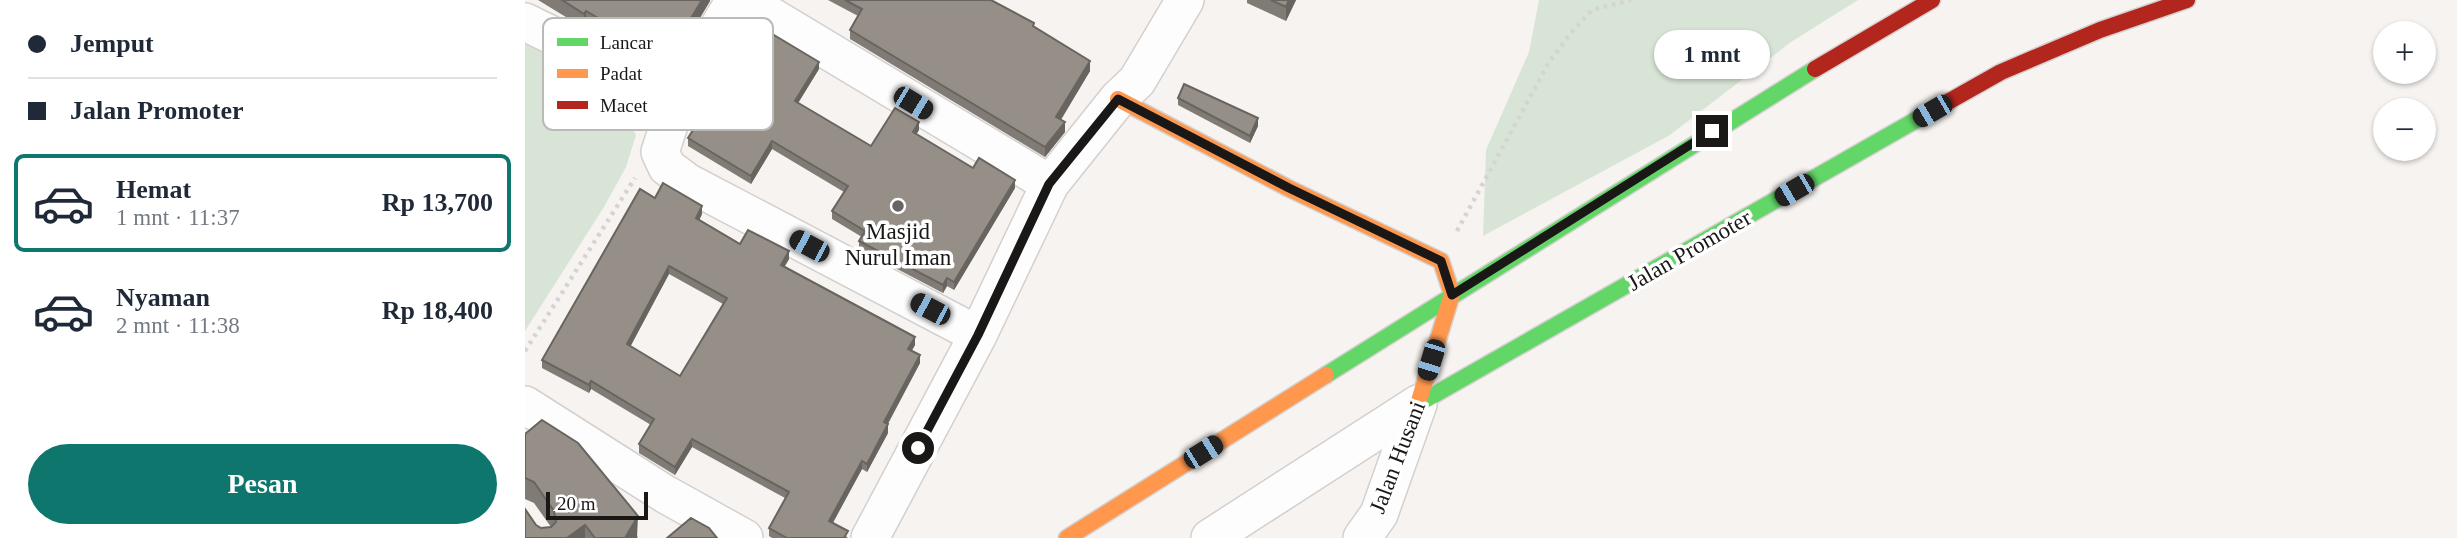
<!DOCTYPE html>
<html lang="id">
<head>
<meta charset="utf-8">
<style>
  body { margin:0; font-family:"Times New Roman",serif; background:#f6f6f7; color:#1f2937; height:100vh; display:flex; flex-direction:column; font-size:26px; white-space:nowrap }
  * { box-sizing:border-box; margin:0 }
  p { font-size:23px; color:#747a83 }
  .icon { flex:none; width:38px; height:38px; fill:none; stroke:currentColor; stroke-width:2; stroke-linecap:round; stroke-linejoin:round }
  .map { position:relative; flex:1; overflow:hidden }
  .drawer { display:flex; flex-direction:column; background:#fff; width:525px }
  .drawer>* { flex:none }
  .hud { display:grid; align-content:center; height:154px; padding:0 28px; background:#fff }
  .tools { position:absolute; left:1848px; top:21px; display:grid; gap:14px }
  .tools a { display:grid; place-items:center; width:63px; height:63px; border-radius:50%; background:#fff; box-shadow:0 2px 5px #0004; font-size:35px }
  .scale { position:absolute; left:21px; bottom:18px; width:102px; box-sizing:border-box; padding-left:7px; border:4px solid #1a1817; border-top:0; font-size:19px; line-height:24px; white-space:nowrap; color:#1a1817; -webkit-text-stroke:5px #fff; paint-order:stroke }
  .end { position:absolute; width:32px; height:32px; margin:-16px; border:9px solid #1a1817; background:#fff; box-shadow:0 0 0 4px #fff }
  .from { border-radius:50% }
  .bubble { position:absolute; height:49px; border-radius:24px; background:#fff; box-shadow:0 2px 5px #0004; font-size:23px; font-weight:700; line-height:49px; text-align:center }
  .car { position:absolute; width:21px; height:42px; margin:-21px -10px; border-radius:9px; box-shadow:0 0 5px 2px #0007; background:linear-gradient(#222 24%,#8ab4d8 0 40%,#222 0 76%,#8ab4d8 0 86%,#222 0) }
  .hud b { display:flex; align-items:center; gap:24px; height:66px; font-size:26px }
  .hud b+b { border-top:2px solid #e0e1e3 }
  .hud i { width:18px; height:18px; background:#1f2937 }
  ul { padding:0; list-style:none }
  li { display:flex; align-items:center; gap:21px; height:98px; margin:0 14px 10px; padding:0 14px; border:4px solid transparent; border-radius:10px }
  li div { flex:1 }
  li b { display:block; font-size:26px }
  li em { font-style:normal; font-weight:700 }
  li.current { border-color:#0f766e }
  li>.icon { width:63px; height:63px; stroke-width:1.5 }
  .button { display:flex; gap:14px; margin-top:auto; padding:14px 28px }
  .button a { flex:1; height:80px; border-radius:42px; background:#0f766e; color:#fff; font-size:28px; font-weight:700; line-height:80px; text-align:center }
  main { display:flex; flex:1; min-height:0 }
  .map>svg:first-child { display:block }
</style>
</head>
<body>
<main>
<section class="drawer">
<div class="hud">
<b><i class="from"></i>Jemput</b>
<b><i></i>Jalan Promoter</b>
</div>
<ul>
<li class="current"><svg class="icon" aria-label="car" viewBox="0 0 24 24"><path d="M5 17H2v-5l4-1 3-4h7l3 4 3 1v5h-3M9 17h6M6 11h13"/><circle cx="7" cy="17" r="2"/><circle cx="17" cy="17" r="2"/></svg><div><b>Hemat</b><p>1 mnt · 11:37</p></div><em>Rp 13,700</em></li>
<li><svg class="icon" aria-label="car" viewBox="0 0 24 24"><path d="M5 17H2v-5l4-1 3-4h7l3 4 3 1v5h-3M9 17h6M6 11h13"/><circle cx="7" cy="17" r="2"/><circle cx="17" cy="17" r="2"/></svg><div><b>Nyaman</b><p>2 mnt · 11:38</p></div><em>Rp 18,400</em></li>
</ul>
<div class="button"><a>Pesan</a></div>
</section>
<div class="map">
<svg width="1932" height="538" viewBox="0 0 1932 538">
  <rect width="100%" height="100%" fill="#f6f3f0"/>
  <path fill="#d8e5d6" d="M1014,0H1333L1266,42L1145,135L958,236L961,150L1004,52Z
    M0,41L60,72L74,90L95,106L111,135L101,167L79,207L0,331Z"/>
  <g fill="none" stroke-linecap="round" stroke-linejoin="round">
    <g stroke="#d3d0ce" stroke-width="40">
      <path id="street" d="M219,0L525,184
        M0,22L104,73L155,91L135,152L142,167L162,182L453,335
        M155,91L210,0
        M0,405L140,494L219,538
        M345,538L453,335L525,184L593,99L612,81L660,0
        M685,538L893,404
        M837,538L854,514L893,404"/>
    </g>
    <g stroke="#d3d0ce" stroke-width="19">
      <path id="fast" d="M801,375L1290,69
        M893,404L1398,116"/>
    </g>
    <g stroke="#d3d0ce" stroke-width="19">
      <path id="slow" d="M593,99L763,188L916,261L927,294
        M893,404L927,294
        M542,538L801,375"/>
    </g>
    <g stroke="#d3d0ce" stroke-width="19">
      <path id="jam" d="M1290,69L1407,0
        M1398,116L1476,72L1575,30L1662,0"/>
    </g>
    <path stroke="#d5d4d3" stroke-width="4.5" stroke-dasharray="3.5 5" stroke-linecap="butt" d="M932,231L1023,64L1045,34L1067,10L1106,0
      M0,351L110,178"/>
    <use href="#street" stroke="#fefdfd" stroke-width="37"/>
    <use href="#fast" stroke="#63d668" stroke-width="16"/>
    <use href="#slow" stroke="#ff974d" stroke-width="16"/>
    <use href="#jam" stroke="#b3261e" stroke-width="16"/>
  </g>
  <path fill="#807b75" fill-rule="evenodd" d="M13,0H185V1L146,66L102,46L101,48L91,43L61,25L59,28Z
    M303,0H466L509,28L565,71L536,120L540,132L520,157L325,39V30L333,16Z
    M722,0H771L761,21L722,3Z
    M294,69L273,103L346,146L394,130L391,134L448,168L490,188L429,290L422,286L418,293L334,249V241L337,237L307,219V211L319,192L247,149L226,184L163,146V138Z
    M653,98L733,126L725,143L653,105Z
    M130,198L177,214L174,220L215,244L264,259L259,267L390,345L387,350L395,363L363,424V433L342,472L337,469L308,523L323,538H247L244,536V528L260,498L167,447L150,475L114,453V444L126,425L66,389L64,393L17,368V360ZM144,274L198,304L155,376L105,346Z
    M0,434L113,537L112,538H0L11,525L16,528L26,527L9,503L0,499Z"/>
  <path fill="#68645f" d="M177,0H185V1L146,66V51Z
    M764,0H771L761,21V7Z
    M61,11V25L59,28V14Z
    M102,32V46L101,48V34Z
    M565,61V71L531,127V117Z
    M294,62V69L270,108V101Z
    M733,118V126L725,143V136Z
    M394,122V130L388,140V132Z
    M540,122V132L520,157V147Z
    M247,141V149L226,184V176Z
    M490,180V188L429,290V282Z
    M177,206V214L171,227V218Z
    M264,251V259L256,273V265Z
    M144,266V274L102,353V344Z
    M422,278V286L418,293V285Z
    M390,337V345L383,357V349Z
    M395,355V363L359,430V422Z
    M66,381V389L64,393V385Z
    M363,424V433L342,472V464Z
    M167,439V447L150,475V467Z
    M337,461V469L304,529V521Z
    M113,516L112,538H100Z
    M60,525V538H42Z"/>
  <path fill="#958f88" stroke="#68645f" stroke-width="2" fill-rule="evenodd" d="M37,0H177L146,51L102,32L101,34L61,11L59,14Z
    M320,0H466L509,23L508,26L565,61L531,117L540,122L520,147L325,30L337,9Z
    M746,0H764L761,7Z
    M234,26L294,62L270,101L346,146L370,108L394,122L388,132L448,168L454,158L490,180L429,282L422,278L418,285L334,241L340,231L307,211L323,186L247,141L226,176L163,138Z
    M659,84L733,118L725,136L653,98Z
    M138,183L177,206L171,218L215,244L223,230L264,251L256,265L390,337L383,349L395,355L359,422L363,424L342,464L337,461L304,521L323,531L319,538H262L244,528L264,492L167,439L150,467L114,444L129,419L66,381L64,385L17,360L115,189L130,198ZM144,266L202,298L155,376L102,344Z
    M17,420L53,443L113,516L100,538H70L60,525L42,538H0V509L11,525L16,528L26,527L31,522L29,511L9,482L0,478V434Z
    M166,518L184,528L192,538H142Z"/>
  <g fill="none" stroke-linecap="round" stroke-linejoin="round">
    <path stroke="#1a1817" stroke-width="9" d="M393,448L453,335L524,184L593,99L764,188L916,261L927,295L1187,131"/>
  </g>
  <circle fill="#676563" stroke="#fff" stroke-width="2.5" cx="373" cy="206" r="7"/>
  <g text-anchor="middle" stroke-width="7" stroke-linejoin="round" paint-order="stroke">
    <g font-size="23" fill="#1a1817" stroke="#fff">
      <text x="373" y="239">Masjid<tspan x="373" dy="26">Nurul Iman</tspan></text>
    </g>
    <g font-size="23" fill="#1a1817" stroke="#fff">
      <text transform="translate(1164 250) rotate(-30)" y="8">Jalan Promoter</text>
      <text transform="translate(872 457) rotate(-69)" y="8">Jalan Husani</text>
    </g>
  </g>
  <rect x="18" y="18" width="230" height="112" rx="10" fill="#fff" stroke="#babab9" stroke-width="2"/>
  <rect x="32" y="38" width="31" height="8" fill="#63d668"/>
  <rect x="32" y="69" width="31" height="9" fill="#ff974d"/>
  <rect x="32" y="101" width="31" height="8" fill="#b3261e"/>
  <g font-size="19" fill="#1a1817">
    <text x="75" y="49">Lancar</text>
    <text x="75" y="80">Padat</text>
    <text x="75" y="112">Macet</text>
  </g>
</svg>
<div class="tools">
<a>+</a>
<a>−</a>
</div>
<div class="scale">20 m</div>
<i class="end from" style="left:393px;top:448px"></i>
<i class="end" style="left:1187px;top:131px"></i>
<div class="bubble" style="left:1129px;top:30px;width:116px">1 mnt</div>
<i class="car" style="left:388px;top:103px;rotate:121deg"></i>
<i class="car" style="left:1407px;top:111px;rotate:240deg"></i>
<i class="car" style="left:1269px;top:190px;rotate:240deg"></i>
<i class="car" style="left:284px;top:246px;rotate:298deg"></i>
<i class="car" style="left:405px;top:309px;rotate:298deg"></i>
<i class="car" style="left:906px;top:360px;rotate:197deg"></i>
<i class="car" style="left:678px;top:452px;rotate:58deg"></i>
</div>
</main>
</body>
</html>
